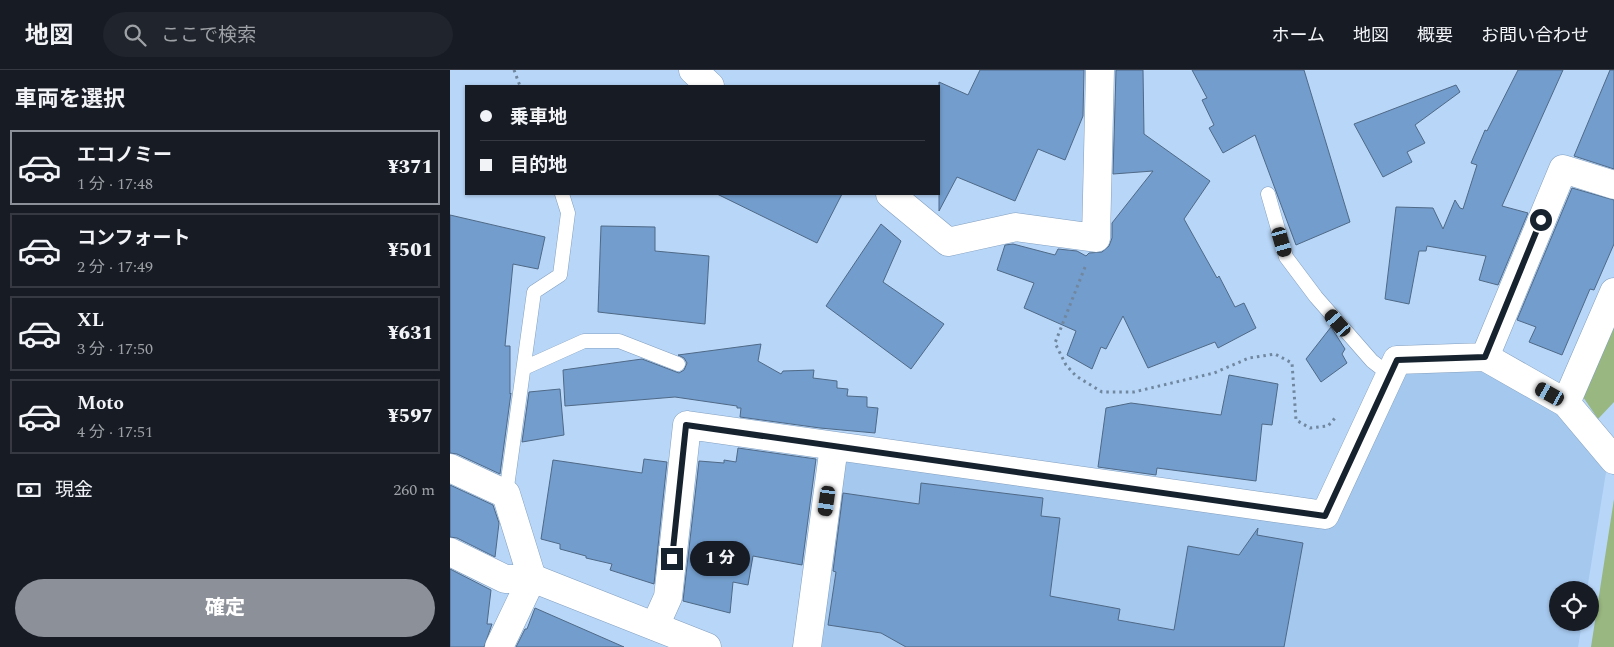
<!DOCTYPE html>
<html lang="ja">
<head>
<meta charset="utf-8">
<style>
  body { margin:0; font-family:Spectral,"Noto Sans JP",serif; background:#20242c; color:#f1f3f6; height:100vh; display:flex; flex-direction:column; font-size:19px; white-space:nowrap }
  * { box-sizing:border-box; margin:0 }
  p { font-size:16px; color:#9ea1a6 }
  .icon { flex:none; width:28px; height:28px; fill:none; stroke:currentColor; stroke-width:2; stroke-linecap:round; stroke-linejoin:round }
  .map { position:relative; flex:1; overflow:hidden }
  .drawer { display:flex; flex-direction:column; background:#171b24; width:450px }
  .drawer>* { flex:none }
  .banner { position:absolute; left:15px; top:15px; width:475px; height:110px; border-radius:0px; box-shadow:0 1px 4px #0004; display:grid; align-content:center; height:110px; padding:0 15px; background:#171b24 }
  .tools { position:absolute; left:1099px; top:511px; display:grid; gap:10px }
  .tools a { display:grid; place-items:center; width:50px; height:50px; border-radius:50%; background:#171b24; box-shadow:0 1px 4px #0004; font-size:25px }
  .end { position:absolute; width:22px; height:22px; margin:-11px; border:6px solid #17222f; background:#fff; box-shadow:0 0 0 2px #fff }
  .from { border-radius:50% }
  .bubble { position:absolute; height:35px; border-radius:18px; background:#171b24; box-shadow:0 1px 4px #0004; font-size:16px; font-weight:800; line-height:35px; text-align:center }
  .car { position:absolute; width:15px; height:30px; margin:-15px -8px; border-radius:6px; box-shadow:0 0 4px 1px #0007; background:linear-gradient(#222 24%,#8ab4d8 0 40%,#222 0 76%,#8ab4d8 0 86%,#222 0) }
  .banner b { display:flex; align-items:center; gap:18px; height:48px; font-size:19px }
  .banner b+b { border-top:1px solid #363941 }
  .banner i { width:12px; height:12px; background:#f1f3f6 }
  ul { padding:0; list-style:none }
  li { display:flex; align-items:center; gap:15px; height:75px; margin:0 10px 8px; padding:0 5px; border:2px solid #363941; border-radius:0px }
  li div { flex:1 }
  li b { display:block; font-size:19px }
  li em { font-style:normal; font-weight:800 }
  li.selected { border-color:#8c9099 }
  li>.icon { width:45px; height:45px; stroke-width:1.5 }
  h2 { padding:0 15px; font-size:22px; line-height:60px }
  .pay { display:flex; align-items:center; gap:12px; height:55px; padding:0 15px; font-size:19px }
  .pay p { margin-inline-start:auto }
  .action { display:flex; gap:10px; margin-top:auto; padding:10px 15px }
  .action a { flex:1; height:58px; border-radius:30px; background:#8c9099; color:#fff; font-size:20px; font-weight:800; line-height:58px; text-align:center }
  header { display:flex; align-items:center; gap:30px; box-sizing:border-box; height:70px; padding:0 25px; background:#171b24; border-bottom:1px solid #363941 }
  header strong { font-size:24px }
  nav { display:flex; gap:28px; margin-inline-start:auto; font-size:18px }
  .search { width:350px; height:45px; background:#20242c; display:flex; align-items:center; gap:12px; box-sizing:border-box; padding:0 18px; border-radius:28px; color:#9ea1a6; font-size:19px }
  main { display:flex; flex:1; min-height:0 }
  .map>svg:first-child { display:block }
</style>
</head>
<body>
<header>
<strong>地図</strong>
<div class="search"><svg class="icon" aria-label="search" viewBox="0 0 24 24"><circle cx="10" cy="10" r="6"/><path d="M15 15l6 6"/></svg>ここで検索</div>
<nav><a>ホーム</a><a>地図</a><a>概要</a><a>お問い合わせ</a></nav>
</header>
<main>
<section class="drawer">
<h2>車両を選択</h2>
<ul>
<li class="selected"><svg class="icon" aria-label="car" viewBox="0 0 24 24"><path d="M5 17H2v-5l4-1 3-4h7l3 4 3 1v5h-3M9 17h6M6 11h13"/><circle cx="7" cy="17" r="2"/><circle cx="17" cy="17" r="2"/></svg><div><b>エコノミー</b><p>1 分 · 17:48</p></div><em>¥371</em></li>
<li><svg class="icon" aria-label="car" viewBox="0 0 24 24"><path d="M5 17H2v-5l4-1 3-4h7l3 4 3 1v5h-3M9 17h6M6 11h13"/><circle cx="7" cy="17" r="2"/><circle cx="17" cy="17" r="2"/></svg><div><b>コンフォート</b><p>2 分 · 17:49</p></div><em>¥501</em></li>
<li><svg class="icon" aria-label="car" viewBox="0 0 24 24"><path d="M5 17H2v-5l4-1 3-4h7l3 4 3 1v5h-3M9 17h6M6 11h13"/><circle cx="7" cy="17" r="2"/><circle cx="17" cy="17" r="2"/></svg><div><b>XL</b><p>3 分 · 17:50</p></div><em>¥631</em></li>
<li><svg class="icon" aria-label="car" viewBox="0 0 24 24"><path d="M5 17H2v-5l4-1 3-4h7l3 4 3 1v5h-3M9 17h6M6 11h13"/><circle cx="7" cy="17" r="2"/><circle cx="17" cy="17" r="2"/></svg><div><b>Moto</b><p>4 分 · 17:51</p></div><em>¥597</em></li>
</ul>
<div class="pay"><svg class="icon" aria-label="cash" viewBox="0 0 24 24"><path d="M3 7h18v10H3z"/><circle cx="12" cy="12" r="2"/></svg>現金<p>260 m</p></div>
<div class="action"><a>確定</a></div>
</section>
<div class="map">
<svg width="1164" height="577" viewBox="0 0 1164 577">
  <rect width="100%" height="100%" fill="#b8d6f8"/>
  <path fill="#a5c8ee" d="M1014,290L1098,331L1157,396L1137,520H1108V552L1132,553L1128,577H363L390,390L872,452L945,296Z"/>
  <path fill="#99b781" d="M1164,239V332L1148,349L1129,321Z
    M1164,429V577H1141Z"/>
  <path fill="#739dcc" stroke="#4f6987" d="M530,0H634L633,46L615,90L588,79L565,131L507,107L489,141V12L518,25Z
    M666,0H693L694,64L760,111L734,149L767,208L769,206L785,237L794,233L806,258L768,278L765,272L698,298L673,246L656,279L651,277L642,299L617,285L626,261L574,238L584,213L547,200L555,175L563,174L605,185L608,179L627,181L636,186L639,183L652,182L659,176L662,168V153L703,101L663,104Z
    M742,0H854L900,152L846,175L805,65L773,83L759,58L764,55L752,30L757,28Z
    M1068,0H1113L1052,136L1078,143L1048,215L1029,210L1036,186L977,176L976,181H969L959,234L935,229L946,137L983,138L993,159L1005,130L1010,138L1013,139L1027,95L1021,93L1035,60L1037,61Z
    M1160,0H1164V99L1124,86Z
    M1006,15L1010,22L965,55L975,73L957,82L962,92L933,107L904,54Z
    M1122,118L1164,130V174L1144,220L1140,219L1112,285L1079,272L1086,257L1067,250Z
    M267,124H392L367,173Z
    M0,145L95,167L88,199L63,194L55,276H60V324L61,323L50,404L7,384L0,383Z
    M431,154L451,171L433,212L494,254L461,299L376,236Z
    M151,156L205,157V181L259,186L255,254L148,242Z
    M881,257L895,279L892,284L897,293L871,312L856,289Z
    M311,274L308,291L331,304L333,301L364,300L363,308L387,311V318L398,319L397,326L417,327V337L428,338L425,363L370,358L290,347L291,338H287V336L225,327L115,336L113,300L192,289L229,303L234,300L237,293L234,288L228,285Z
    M779,305L828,314L822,355L812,354L806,411L707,398L706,405L648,397L656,338L681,333L771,345Z
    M110,319L114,365L72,372L79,322Z
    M288,378L366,389L352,495L303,486L298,515L283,512L280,543L233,531L249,391L274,393V390L286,392Z
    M194,389L217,392L204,514L160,500L162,494L136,488V486L110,479V474L91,469L103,390L192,403Z
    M471,413L593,428L591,446L610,448L600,526L670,539L668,550L724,560L738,476L789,485L808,458L807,465L853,473L834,577H456L431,563L378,555L386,502L383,501L393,423L469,434Z
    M0,415L43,435L49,453L45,487L7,468L0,467Z
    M0,499L41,520L37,554H42L34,577H0Z
    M85,538L174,577H66L75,559H77Z"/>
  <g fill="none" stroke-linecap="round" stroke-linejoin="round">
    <g stroke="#829fbf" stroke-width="15">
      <path id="service" d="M818,124L836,187L866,227L922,291L931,298
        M74,298L134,271H169L228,294
        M56,424L84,222L110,205L118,143L112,124"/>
    </g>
    <g stroke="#829fbf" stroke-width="29">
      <path id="minor" d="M243,0L260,16
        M440,124L498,172L566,157L646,168L650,0
        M1035,287L1113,99L1164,115
        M1116,333L1164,222
        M0,398L56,424L82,508L49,577
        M0,482L55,509L82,508
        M205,556L218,527L237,355L875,445L947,290L1035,287L1116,333L1164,390
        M357,577L384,376"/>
    </g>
    <g stroke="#829fbf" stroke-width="29">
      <path id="tertiary" d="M82,508L257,577"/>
    </g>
    <path stroke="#71879f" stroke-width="3" stroke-dasharray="2.5 4" stroke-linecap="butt" d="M64,0L70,16
      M635,197L605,273L616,295L626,306L652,322H684L764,303L799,288L825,284L842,293L846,350L860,358L878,356L885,348"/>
    <use href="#service" stroke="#fff" stroke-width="14"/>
    <use href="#minor" stroke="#fff" stroke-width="28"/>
    <use href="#tertiary" stroke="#fff" stroke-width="28"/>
  </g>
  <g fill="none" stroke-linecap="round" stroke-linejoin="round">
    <path stroke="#17222f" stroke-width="6" d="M222,489L236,355L875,446L947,290L1035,287L1091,150"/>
  </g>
</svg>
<div class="tools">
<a><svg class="icon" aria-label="locate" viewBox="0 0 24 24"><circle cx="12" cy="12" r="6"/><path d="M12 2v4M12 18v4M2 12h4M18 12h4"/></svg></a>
</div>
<i class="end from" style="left:1091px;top:150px"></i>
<i class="end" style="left:222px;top:489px"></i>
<div class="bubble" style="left:240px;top:471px;width:60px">1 分</div>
<i class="car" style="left:832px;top:172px;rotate:164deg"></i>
<i class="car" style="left:888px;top:253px;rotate:319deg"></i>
<i class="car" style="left:1100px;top:324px;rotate:299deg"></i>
<i class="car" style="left:377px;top:431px;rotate:188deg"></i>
<div class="banner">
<b><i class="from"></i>乗車地</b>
<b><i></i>目的地</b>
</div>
</div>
</main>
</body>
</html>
